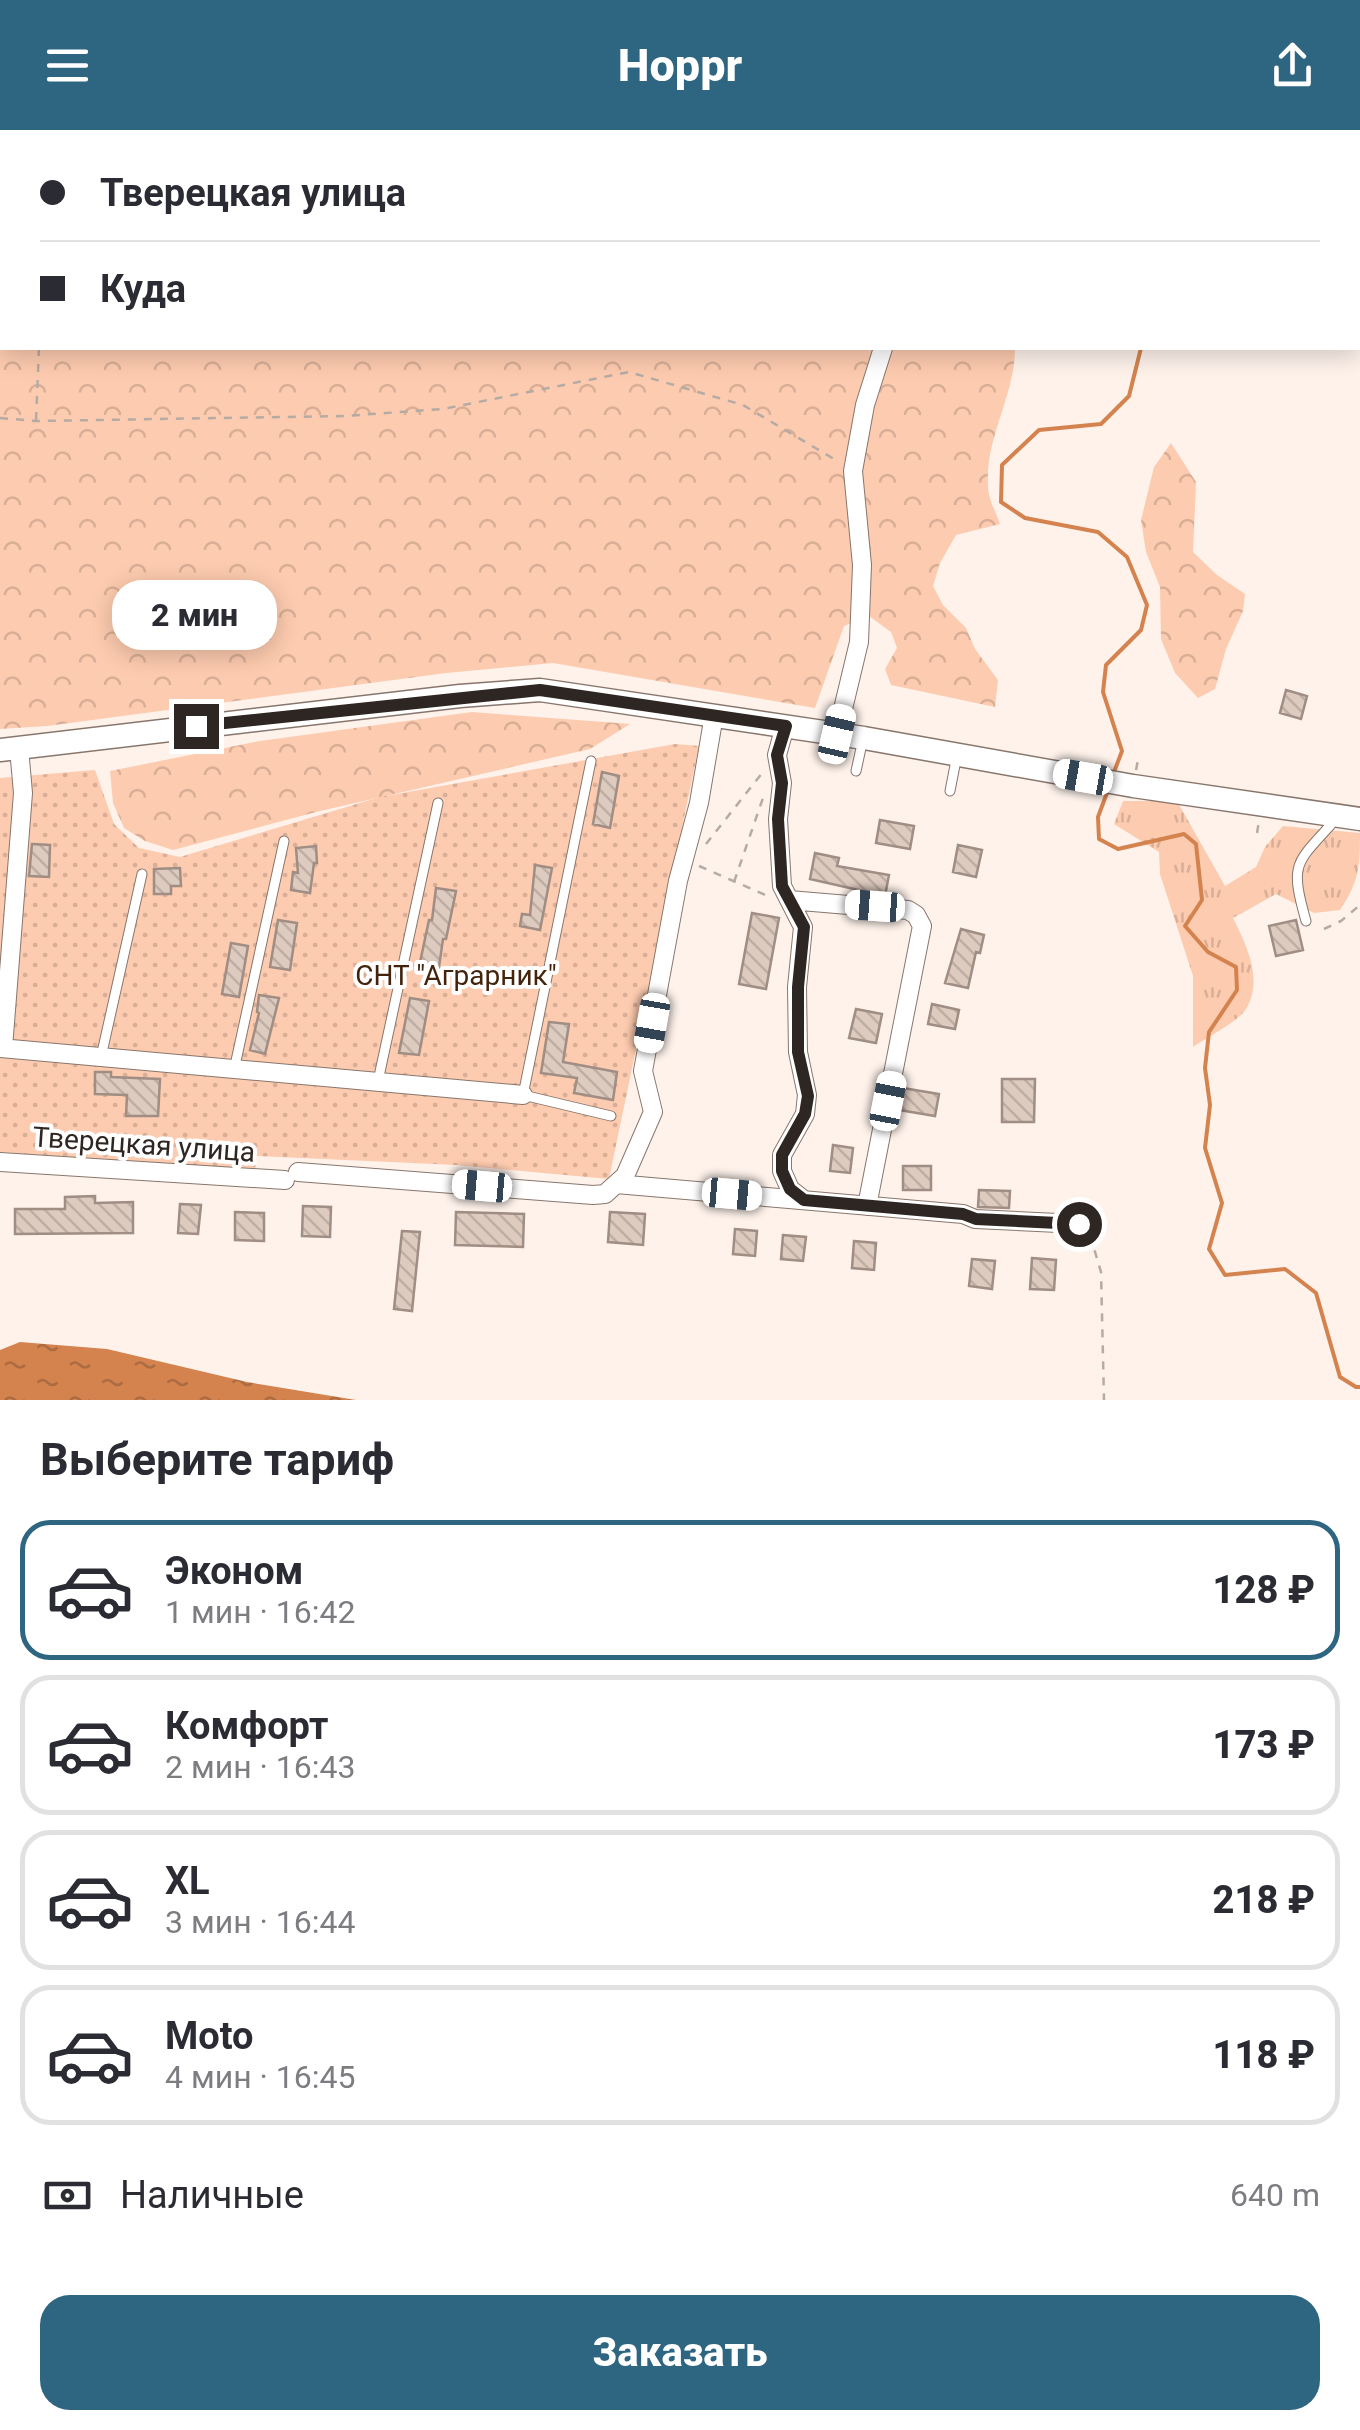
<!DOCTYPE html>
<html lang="ru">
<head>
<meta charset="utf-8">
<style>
  body { margin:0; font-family:Roboto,sans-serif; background:#f2f2f3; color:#2b2b33; height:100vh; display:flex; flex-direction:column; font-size:38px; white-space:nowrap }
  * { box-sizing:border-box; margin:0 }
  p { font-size:32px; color:#7c7c81 }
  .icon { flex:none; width:55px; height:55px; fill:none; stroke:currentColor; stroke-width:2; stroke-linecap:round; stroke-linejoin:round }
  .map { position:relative; height:1270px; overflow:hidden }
  .sheet { display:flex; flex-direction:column; background:#fff; flex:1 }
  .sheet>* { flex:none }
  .guide { position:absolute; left:0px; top:0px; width:1360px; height:220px; box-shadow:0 5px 25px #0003; display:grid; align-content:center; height:220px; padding:0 40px; background:#fff }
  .end { position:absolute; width:45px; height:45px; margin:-22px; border:12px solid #2d2622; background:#fff; box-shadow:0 0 0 5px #fff }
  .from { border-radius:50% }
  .bubble { position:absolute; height:70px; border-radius:30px; background:#fff; box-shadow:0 5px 25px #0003; font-size:32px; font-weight:800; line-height:70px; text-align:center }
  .car { position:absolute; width:30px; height:60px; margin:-30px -15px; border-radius:12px; box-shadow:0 0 8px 2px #0007; background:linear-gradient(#fff 24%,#345 0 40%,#fff 0 76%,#345 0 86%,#fff 0) }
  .guide b { display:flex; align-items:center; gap:35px; height:95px; font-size:38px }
  .guide b+b { border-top:2px solid #e1e1e2 }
  .guide i { width:25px; height:25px; background:#2b2b33 }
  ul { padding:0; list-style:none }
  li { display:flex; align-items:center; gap:30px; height:140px; margin:0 20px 15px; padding:0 20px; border:5px solid #e1e1e2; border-radius:30px }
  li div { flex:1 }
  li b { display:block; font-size:38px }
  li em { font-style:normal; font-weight:800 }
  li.on { border-color:#2e6580 }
  li>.icon { width:90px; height:90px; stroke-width:1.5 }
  h2 { padding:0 40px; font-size:45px; line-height:120px }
  .pay { display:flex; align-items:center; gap:25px; height:110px; padding:0 40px; font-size:38px }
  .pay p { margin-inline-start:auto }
  .primary-button { display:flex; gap:20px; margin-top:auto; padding:20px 40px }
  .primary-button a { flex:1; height:115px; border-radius:30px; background:#2e6580; color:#fff; font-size:40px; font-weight:800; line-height:115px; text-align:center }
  header { display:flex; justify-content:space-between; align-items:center; height:130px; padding:0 40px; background:#2e6580; color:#fff; font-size:45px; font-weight:800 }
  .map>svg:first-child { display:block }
</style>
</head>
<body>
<header><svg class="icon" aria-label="menu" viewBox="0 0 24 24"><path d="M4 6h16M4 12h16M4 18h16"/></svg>Hoppr<svg class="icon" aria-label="share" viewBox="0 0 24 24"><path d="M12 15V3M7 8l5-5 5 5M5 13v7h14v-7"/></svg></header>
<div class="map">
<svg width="1360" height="1270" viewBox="0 0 1360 1270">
  <defs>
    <pattern id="grass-tufts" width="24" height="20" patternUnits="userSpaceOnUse" patternTransform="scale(2.5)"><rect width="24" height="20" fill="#fdcbaf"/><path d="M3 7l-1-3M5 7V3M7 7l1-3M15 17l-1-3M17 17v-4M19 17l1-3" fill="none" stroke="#d9ae96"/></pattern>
    <pattern id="forest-crowns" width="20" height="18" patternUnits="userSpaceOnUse" patternTransform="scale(2.5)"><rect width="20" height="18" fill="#fdcbaf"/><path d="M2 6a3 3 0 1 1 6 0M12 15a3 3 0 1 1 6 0" fill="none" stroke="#d9ae96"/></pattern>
    <pattern id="garden-dots" width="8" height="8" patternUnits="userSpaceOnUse" patternTransform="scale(2.5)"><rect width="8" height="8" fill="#fdcbaf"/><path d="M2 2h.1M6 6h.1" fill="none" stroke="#d9ae96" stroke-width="1.8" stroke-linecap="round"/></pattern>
    <pattern id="water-ripples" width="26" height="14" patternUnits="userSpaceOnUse" patternTransform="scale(2.5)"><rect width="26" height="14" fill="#d4834f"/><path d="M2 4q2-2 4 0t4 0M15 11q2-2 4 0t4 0" fill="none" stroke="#ac6b41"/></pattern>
    <pattern id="building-back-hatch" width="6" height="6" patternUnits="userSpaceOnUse" patternTransform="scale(2.5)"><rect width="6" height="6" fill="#decbbf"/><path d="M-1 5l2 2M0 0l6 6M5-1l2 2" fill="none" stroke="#bfaea4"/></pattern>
  </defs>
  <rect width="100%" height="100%" fill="#fef2eb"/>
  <path fill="url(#grass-tufts)" d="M1123,671H1177L1225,756L1256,737L1265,717L1283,696L1360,703C1360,736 1359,752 1340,780L1314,783L1276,764L1233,788C1246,814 1264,850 1246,879C1239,891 1206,908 1193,917V846L1160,744L1159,722L1114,694Z"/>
  <path fill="url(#forest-crowns)" d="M0,0H909L2,2V218H1015C1015,266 985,307 988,356C988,369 996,382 1000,394L956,405L940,433L933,456L943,475L966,498L975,519L998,550L995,577L891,555L885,539L897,518L891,502L869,486L844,496L815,578L553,533L446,543L47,596L0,599Z
    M1171,313L1196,352L1193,422L1217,445L1245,464L1243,481L1226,519L1215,559L1198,568L1175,543L1161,509L1160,457L1146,422L1141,390L1154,337Z
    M472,582L630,594L590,619L316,682L173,720L145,711L124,698L113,673L110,641L260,611Z"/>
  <path fill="url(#garden-dots)" d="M675,614L699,616L609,1049L456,1035L257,1026L255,1040L0,1022V648L95,640L114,694L139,718L180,727L380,667Z"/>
  <path fill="url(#water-ripples)" d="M20,1212L107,1219L247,1252L356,1270H0V1220Z"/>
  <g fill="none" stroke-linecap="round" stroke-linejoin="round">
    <path stroke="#d4834f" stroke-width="4" d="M1108,2L1112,0
      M1114,642L1122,621L1103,562L1106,535L1141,500L1147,475L1127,427L1098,402L1025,388L1001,372L1002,335L1039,300L1101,294L1129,266L1141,218
      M1108,660L1098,687L1099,709L1118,719L1184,704L1196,714L1202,770L1185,796L1208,822L1236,837L1237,860L1209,902L1205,938L1210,975L1205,1018L1222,1073L1209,1119L1225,1145L1285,1139L1316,1163L1340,1247L1356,1257H1360"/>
  </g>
  <path fill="url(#building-back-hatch)" stroke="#a08d83" stroke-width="2.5" d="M1286,560L1307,566L1301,589L1280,583Z
    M602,642L619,646L610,698L593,694Z
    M880,690L914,696L910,719L876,713Z
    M32,714L50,715L49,747L29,746Z
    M958,715L982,720L976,747L953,742Z
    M316,716L317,733H314L310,763L291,760L293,742L298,743L296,718Z
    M815,723L839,728L837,736L889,745L885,766L810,749Z
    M535,735L552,738L540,800L520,796L522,784L530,785Z
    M180,738L181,756H171V764H154V739Z
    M436,758L456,761L446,809H443L438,844L418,842L429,790H432Z
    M752,783L779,788L766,859L739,854Z
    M278,790L297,793L290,840L270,837Z
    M1296,790L1303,820L1276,826L1269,796Z
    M961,799L984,805L980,823L976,822L968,858L945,853Z
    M231,813L248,816L239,867L222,864Z
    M259,865L279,868L265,924L250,920L259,883L257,882Z
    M410,868L429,871L419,925L399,923Z
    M932,874L959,880L955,899L928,894Z
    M856,879L882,884L876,913L849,908Z
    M549,892L569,894L563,932L617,942L613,970L574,963L577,948L541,943Z
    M95,942H111V947L160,949L158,986H126L127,965L95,964Z
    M1002,949H1035L1034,992H1002Z
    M903,958L939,964L935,986L899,980Z
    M833,1015L853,1018L850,1043L830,1041Z
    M903,1036H931V1060H903Z
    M979,1060L1010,1061L1009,1078L978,1077Z
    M95,1066V1073L133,1072V1103L15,1104V1079H65V1067Z
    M180,1074L201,1075L198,1104L178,1103Z
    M303,1076L331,1077L330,1107L302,1106Z
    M235,1082L264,1083V1111L235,1110Z
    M456,1082L524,1084L523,1117L455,1115Z
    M610,1082L645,1084L643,1115L608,1112Z
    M735,1099L757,1101L755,1126L733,1124Z
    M402,1101L420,1102L412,1181L394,1179Z
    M783,1105L806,1107L803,1131L781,1129Z
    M854,1111L876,1113L874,1140L852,1138Z
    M1032,1128L1056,1130L1054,1160L1030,1159Z
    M972,1129L995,1131L992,1159L969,1156Z"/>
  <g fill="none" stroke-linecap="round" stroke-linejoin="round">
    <g stroke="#88766c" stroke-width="11">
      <path id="lane" d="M940,2L941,0
        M591,631L523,965L611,986
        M856,641L863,609
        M950,661L957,625
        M1306,791C1289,731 1296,734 1336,689
        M101,927L142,744
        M234,940L284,711
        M378,951L438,673"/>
    </g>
    <g stroke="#88766c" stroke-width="20">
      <path id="street" d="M857,0V2
        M1358,206L1360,208
        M785,596L777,625L782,653L778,689L782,756L803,797L797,857L798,922L807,965L805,984L782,1025V1041L790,1059L804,1070
        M837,604L859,512L862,435L853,341L865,275L883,218
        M789,770L908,780L916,785L922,796L867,1076
        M0,918L523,965
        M3,918L23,663L19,618
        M0,1032L285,1050
        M298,1042L593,1065L605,1064L616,1054L963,1084L975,1089L1079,1094
        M616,1054L625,1046L653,982L643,941L678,751L699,673L714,585"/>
    </g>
    <g stroke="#88766c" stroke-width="25">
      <path id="secondary" d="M0,620L460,566L540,560L864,608L1133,656L1360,689"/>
    </g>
    <path stroke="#b5aba5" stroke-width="2.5" stroke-dasharray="8 8" stroke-linecap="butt" d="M69,2L70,0
      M0,288L36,291L344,286L443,279L629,242L743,275L839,332
      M36,290L39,218
      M1136,640L1139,625
      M1257,703L1259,691
      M706,714L763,642
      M699,736L770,767
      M734,752L764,665
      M1324,799L1341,791L1360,775
      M1090,1105L1101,1142L1104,1270"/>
    <use href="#lane" stroke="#fff" stroke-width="9"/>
    <use href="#street" stroke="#fff" stroke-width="18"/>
    <use href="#secondary" stroke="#fff" stroke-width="22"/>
  </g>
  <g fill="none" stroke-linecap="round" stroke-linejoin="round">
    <path stroke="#2d2622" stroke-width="12" d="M196,596L540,560L786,596L777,625L782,653L778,689L782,756L804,797L798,857V922L808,966L805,984L782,1025V1041L790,1059L804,1070L963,1084L976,1089L1079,1094"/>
  </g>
  <g text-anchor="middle" stroke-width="8" stroke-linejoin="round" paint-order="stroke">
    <g font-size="28" fill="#44230d" stroke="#fff">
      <text x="456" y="855">СНТ "Аграрник"</text>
    </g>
    <g font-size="28" fill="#2d2622" stroke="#fff">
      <text transform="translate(144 1014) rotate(4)" y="10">Тверецкая улица</text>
    </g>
  </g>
</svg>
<i class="end from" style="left:1079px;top:1094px"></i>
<i class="end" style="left:196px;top:596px"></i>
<div class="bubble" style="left:112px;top:450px;width:165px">2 мин</div>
<i class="car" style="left:837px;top:604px;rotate:13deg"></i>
<i class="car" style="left:1083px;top:647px;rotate:280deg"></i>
<i class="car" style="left:875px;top:776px;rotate:274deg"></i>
<i class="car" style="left:652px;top:893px;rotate:190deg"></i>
<i class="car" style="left:888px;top:971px;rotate:11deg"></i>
<i class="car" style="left:482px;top:1056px;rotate:275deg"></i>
<i class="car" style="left:732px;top:1064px;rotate:95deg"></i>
<div class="guide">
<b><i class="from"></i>Тверецкая улица</b>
<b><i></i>Куда</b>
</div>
</div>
<section class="sheet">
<h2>Выберите тариф</h2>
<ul>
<li class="on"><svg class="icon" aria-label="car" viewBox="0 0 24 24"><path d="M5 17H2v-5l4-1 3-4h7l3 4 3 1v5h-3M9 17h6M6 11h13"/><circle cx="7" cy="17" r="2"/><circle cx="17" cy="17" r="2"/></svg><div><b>Эконом</b><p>1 мин · 16:42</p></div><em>128 ₽</em></li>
<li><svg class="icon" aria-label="car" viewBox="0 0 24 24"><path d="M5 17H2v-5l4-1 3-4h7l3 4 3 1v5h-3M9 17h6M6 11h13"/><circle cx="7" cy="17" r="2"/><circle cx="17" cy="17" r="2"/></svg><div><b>Комфорт</b><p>2 мин · 16:43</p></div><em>173 ₽</em></li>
<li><svg class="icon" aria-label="car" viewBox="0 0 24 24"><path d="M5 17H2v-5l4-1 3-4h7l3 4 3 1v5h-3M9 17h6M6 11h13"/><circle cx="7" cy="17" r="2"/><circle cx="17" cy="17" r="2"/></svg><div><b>XL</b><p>3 мин · 16:44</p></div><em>218 ₽</em></li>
<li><svg class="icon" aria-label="car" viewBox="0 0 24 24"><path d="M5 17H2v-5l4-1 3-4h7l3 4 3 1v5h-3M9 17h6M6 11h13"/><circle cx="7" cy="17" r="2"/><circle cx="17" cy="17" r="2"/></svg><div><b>Moto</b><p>4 мин · 16:45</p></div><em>118 ₽</em></li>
</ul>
<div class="pay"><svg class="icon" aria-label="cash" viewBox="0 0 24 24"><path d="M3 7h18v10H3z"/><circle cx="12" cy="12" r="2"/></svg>Наличные<p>640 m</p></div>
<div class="primary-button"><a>Заказать</a></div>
</section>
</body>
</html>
